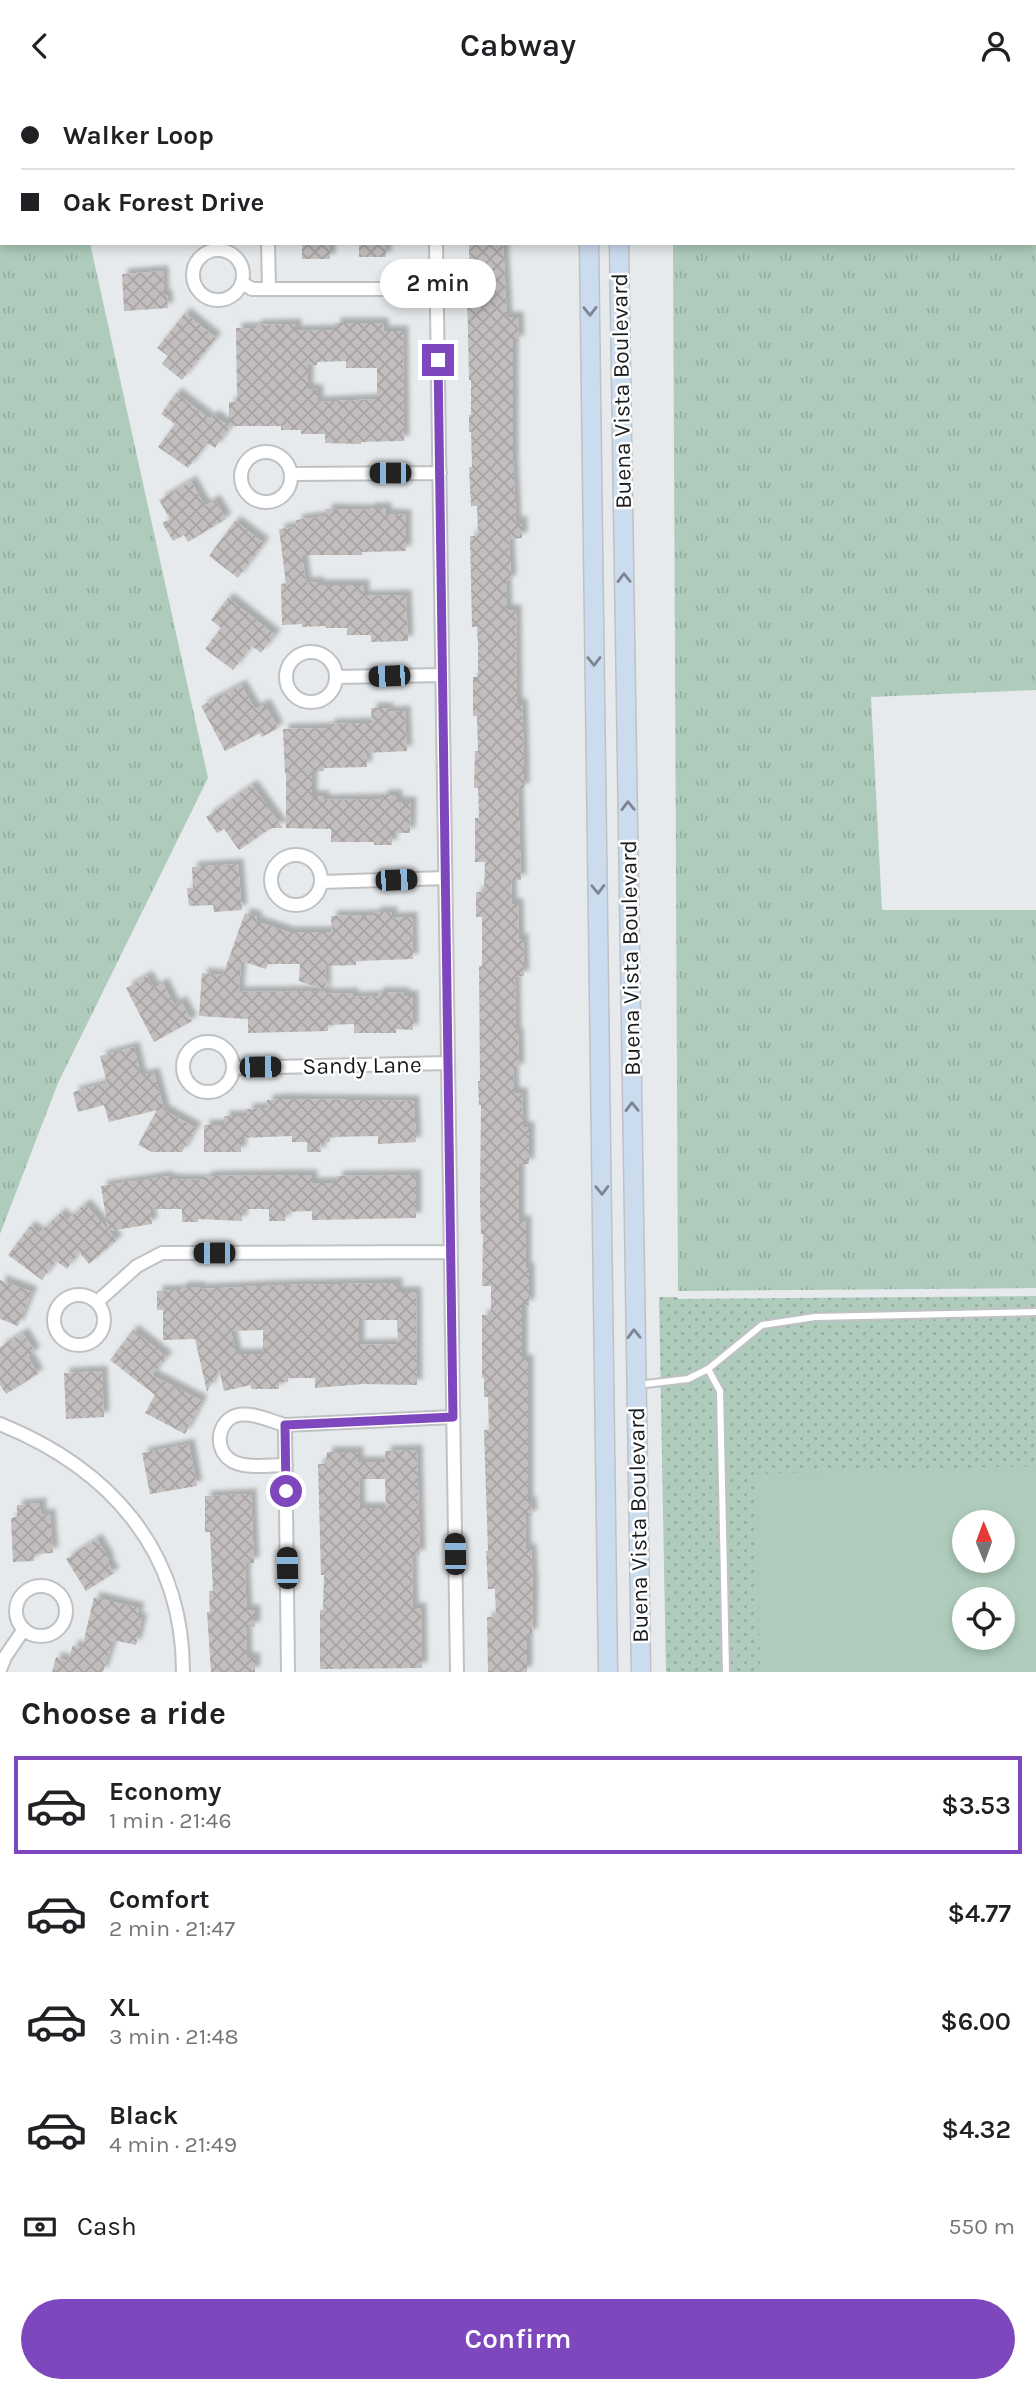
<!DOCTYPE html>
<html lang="en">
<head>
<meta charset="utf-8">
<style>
  body { margin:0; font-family:Karla,sans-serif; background:#f6f6f6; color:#202124; height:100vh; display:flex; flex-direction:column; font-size:26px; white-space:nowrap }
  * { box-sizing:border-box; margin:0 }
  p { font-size:23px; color:#757577 }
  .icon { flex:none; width:38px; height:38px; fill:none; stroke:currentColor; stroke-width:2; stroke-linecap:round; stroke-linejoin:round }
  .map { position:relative; height:1581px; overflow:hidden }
  .side { display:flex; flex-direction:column; background:#fff; flex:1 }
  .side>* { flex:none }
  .guide { position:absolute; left:0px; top:0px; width:1036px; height:154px; box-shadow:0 4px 10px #0003; display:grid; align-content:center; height:154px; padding:0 21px; background:#fff }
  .needle { width:46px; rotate:359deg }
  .buttons { position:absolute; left:952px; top:1419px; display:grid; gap:14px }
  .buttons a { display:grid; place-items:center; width:63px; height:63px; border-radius:50%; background:#fff; box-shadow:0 4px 10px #0003; font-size:35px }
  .end { position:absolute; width:32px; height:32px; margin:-16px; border:9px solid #7e47be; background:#fff; box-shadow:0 0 0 4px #fff }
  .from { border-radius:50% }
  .bubble { position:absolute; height:49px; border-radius:24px; background:#fff; box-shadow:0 4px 10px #0003; font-size:23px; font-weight:600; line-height:49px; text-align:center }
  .car { position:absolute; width:21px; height:42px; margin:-21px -10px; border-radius:9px; box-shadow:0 0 5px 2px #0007; background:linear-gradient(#222 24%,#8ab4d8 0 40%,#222 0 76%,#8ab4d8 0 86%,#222 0) }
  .guide b { display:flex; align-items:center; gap:24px; height:66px; font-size:26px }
  .guide b+b { border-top:2px solid #e0e0e0 }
  .guide i { width:18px; height:18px; background:#202124 }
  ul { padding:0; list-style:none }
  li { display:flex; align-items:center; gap:21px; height:98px; margin:0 14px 10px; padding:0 7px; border:4px solid transparent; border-radius:0px }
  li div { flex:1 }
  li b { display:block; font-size:26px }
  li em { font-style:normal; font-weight:600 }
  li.active { border-color:#7e47be }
  li>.icon { width:63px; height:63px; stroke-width:1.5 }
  h2 { padding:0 21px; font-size:32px; line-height:84px }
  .pay { display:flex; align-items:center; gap:18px; height:77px; padding:0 21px; font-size:26px }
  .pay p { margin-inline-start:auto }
  .cta { display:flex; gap:14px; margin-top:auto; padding:14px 21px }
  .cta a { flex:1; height:80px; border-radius:42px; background:#7e47be; color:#fff; font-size:28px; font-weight:600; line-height:80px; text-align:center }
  header { display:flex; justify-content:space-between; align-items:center; height:91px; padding:0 21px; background:#fff; font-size:32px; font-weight:600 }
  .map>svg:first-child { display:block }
</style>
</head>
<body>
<header><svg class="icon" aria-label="back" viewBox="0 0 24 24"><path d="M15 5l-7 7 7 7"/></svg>Cabway<svg class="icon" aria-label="person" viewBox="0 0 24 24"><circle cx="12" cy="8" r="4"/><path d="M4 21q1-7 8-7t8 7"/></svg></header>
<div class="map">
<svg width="1036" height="1581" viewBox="0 0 1036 1581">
  <defs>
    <pattern id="grass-tufts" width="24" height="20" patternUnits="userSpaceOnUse" patternTransform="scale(1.75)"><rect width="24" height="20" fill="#aecbbb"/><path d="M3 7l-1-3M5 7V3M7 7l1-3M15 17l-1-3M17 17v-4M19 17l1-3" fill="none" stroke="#95aea0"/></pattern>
    <pattern id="park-dots" width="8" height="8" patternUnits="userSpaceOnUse" patternTransform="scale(1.75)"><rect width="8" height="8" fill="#aecbbb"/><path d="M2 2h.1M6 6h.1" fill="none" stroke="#95aea0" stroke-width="1.8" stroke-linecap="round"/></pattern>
    <pattern id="building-cross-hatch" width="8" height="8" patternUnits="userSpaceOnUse" patternTransform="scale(1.75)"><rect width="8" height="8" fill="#c2bebd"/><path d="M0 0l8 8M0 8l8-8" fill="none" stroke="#a6a3a2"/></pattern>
    <filter id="shadow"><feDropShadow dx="5.5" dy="-5.5" stdDeviation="2" flood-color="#0004"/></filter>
  </defs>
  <rect width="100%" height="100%" fill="#e7eaec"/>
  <path fill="url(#grass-tufts)" d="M0,0L12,2H2V152H90L208,687L58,992L0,1143Z
    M672,0H1036V599L871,606L882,819H1036V1197L678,1200L673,152H1034V2H672Z"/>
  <path fill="url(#park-dots)" fill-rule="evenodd" d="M1036,1205V1581H666L659,1206H676L679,1208ZM964,1432H1003V1470H964ZM964,1508H1003V1547H964Z"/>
  <path fill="#aecbbb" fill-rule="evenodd" d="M1036,1375V1581H760L755,1383ZM964,1432H1003V1470H964ZM964,1508H1003V1547H964Z"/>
  <path fill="url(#building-cross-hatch)" fill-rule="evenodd" filter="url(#shadow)" d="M302,152H330V168H302Z
    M359,152H386V166H359Z
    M469,152H503L507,226H518L519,250H513V369L516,431H522V447L509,448L511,490H506L507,519H516L517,613H522L524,668V698H518L521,789H511L512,813H518L519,848H523L524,885L515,886L516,942H518L519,978H513L514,1002H522L523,1036H529V1073H519V1130H526V1177H529V1214H522V1269H528V1411H531L532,1425H525L526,1458H531L533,1497L532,1543H527V1581H488L487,1526H496L495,1498H488L487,1478L486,1460H488L484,1339H489L488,1306H484V1287H482V1224H491V1195H482L483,1143H481L480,1109L481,1014H479L478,990H480L479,875H482V826H476V801H484L485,771H475V727H479L478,697H474L475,660H478L477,625H473V586H478V555L477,536H472L470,445H478L477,415H471L469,376H472L471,341H469V324H471V289H469L467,200H478L477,170H469Z
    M163,180L164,204H167L168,217L124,220L122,183Z
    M185,222L216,247L182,289L162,273L168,265L157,257Z
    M335,232H383L384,240H403L404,350L361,351V353L325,352V343H301V339H281V335H229V311H237L236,237H256V234L296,233V240L335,239ZM346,270V277H377V308L318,311V299L308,298V274H317V271Z
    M176,302L210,328L213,324L230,336L215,357L207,352L188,377L158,356L175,333L161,323Z
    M191,390L205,415L215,409L226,428L188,451L184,444L173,450L162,432L170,428L159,409Z
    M369,417H386V423L406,424V460L362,461V464H302L306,492L318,491V494H364V505L406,504L408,550L371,551V544H347V537H326V535L302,536V533L282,534L281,493L286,492L279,438L297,436L296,429L326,425V418L369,419Z
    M235,430L264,452L238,487L209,465Z
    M228,507L275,544L261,562L252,555L233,579L205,558L221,537L211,529Z
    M241,594L255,618L265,613L278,637L262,646L260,642L225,660L201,615Z
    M371,617H388V621L405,620L407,660L366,662L367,676L324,677V680L312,681V705H324V709L382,708V704H397V711H411L410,742H392V754H374V751H331V738L286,737V682H285L283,638L329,637V633L372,632Z
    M252,694L283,737H271L239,759L224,738L217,742L206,726Z
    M238,773L242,819L214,821L213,814L189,815L187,797H193L192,776Z
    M375,821H392V827L412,826L413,868L356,870V874L325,875L326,899L299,890L300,873H268L266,878L241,870L239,901L326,900V903L353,902V906L378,905V901L404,902V905H413V939L396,938V942H354V933L328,934V940L248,942V928L199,925L202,882L223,884L245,822L257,826L256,830L288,841H332L331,825L375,824Z
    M147,885L154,897L163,892L174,914L181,910L192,930L154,951L126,897Z
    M134,956L141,985L154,982L164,1018H162L196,1037L182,1061H152L138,1054L157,1019L109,1031L104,1014L78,1021L73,1001L107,992L100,965Z
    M284,1008L414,1010L416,1051L378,1053V1045L330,1046V1051L320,1052L321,1061H307V1051H292V1045L241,1047V1061H204V1034H224V1025H247V1018L267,1017V1009Z
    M293,1084H312V1092H337V1085L416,1084V1127L312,1129V1120L286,1121L285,1130H269V1118H242V1130L198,1128V1131H182V1118H150L152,1133L109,1140L117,1149L89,1173L79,1161L67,1178L56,1170L42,1189L8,1164L30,1135L39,1142L61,1122L67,1129L85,1113L108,1139L101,1095L169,1085L167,1088L205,1089V1086L213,1085Z
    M0,1189L32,1201L18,1235L0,1228Z
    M397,1192V1201H416L417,1294L363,1293L315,1297V1287H288V1291H279V1298H251V1294L224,1300L219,1278L207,1301L195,1248L163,1249V1219H157V1200L181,1199V1196H200V1198L287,1194ZM359,1229H397L398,1253L359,1254ZM263,1239V1263H236L231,1240Z
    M133,1239L167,1266L152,1284L202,1310L185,1343L145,1322L155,1304L110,1269Z
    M23,1242L35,1261L28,1266L38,1283L6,1303L0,1294V1256Z
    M102,1280L104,1326L66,1328L64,1282Z
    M189,1353L197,1395L150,1403L142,1362Z
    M417,1359L420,1464L412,1465L413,1517H421L422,1577L320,1578V1519H323L324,1484H321L318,1373H326L327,1361H358V1371H386L385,1360ZM359,1388H385L386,1417H360Z
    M251,1403L254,1472H246L245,1485L247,1519H255V1536L246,1537L247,1567H255V1581H211L207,1521H210L209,1500H213L210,1441H205V1405Z
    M41,1412V1424L50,1423L53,1462L34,1463V1470L13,1471L11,1427L17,1426V1414Z
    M97,1448L109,1469L107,1470L114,1482L86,1500L66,1468Z
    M94,1506L139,1517L137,1527L142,1528L136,1554L113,1549L103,1581H52L56,1566L68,1570L73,1554L82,1557Z"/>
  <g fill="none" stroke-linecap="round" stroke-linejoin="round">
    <g stroke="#bfc1c4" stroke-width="10">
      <path id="service" d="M708,1278L720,1300L726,1581
        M637,1294L688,1288L708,1278L762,1234L815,1226L1036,1221"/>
    </g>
    <g stroke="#bfc1c4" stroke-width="16">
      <path id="minor" d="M154,0L156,2
        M265,0V2
        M433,0V2
        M191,2L193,0
        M268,152L269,198
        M436,152L457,1581
        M193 184a25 25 0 1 1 50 0a25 25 0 1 1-50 0Z
        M242,192L252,198H437
        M241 386a25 25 0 1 1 50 0a25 25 0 1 1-50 0Z
        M291,383L440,382
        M286 586a25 25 0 1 1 50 0a25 25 0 1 1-50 0Z
        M336,586L442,584
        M271 789a25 25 0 1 1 50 0a25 25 0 1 1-50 0Z
        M321,791L445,787
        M183 976a25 25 0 1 1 50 0a25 25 0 1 1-50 0Z
        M234,977L448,972
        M54 1229a25 25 0 1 1 50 0a25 25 0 1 1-50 0Z
        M97,1211L137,1175L162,1162L450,1161
        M0,1333C109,1377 183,1459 183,1581
        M285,1334C271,1330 252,1321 238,1324C217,1329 213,1359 232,1370C246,1378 270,1374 286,1374
        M16 1520a25 25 0 1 1 50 0a25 25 0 1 1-50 0Z
        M0,1579L5,1566L24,1538
        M288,1581L285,1334L453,1326"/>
    </g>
    <g stroke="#bfc1c4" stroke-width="21">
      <path id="secondary" d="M586,0V2
        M617,0V2
        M589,152L608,1581
        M619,152L641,1581"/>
    </g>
    <use href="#service" stroke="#fff" stroke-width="6"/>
    <use href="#minor" stroke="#fff" stroke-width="12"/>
    <use href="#secondary" stroke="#ccdcef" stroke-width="18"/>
  </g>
  <defs><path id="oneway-chevron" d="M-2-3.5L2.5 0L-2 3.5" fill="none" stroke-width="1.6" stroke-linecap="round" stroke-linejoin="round" transform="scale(1.75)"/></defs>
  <g stroke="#7c8590">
    <use href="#oneway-chevron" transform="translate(590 220) rotate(89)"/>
    <use href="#oneway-chevron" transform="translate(624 487) rotate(-91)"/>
    <use href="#oneway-chevron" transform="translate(594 570) rotate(89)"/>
    <use href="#oneway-chevron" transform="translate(628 715) rotate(-91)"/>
    <use href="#oneway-chevron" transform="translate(598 798) rotate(89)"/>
    <use href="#oneway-chevron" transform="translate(632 1016) rotate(-91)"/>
    <use href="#oneway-chevron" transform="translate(602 1099) rotate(89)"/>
    <use href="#oneway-chevron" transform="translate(634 1243) rotate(-91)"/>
  </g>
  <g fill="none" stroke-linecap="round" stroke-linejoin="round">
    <path stroke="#7e47be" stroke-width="9" d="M286,1400L285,1334L453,1326L438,269"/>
  </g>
  <g text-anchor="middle" stroke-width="5" stroke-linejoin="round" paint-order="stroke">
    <g font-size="23" fill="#1a1b1c" stroke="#fff">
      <text transform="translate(621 300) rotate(-91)" y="8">Buena Vista Boulevard</text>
      <text transform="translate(630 867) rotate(-91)" y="8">Buena Vista Boulevard</text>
      <text transform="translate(362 974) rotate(-1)" y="8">Sandy Lane</text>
      <text transform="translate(638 1434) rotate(-91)" y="8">Buena Vista Boulevard</text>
    </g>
  </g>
</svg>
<div class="buttons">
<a><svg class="needle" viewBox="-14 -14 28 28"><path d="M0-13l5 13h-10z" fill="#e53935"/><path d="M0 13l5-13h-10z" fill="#757577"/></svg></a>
<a><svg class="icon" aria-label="locate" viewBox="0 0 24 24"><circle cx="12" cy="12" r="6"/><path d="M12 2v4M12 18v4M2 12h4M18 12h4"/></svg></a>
</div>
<i class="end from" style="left:286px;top:1400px"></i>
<i class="end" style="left:438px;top:269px"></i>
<div class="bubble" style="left:380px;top:168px;width:116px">2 min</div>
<i class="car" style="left:390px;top:382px;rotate:270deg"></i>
<i class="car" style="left:389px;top:585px;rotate:268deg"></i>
<i class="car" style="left:396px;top:789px;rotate:88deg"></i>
<i class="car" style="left:260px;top:976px;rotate:89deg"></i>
<i class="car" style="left:214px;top:1162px;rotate:270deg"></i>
<i class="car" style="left:455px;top:1463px;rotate:359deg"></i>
<i class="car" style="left:287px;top:1477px;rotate:359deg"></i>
<div class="guide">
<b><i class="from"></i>Walker Loop</b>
<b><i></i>Oak Forest Drive</b>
</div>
</div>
<section class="side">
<h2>Choose a ride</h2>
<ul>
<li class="active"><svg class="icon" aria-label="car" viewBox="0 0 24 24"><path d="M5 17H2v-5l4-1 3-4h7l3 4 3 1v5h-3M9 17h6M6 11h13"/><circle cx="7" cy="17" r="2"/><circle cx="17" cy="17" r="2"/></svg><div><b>Economy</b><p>1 min · 21:46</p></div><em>$3.53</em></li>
<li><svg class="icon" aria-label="car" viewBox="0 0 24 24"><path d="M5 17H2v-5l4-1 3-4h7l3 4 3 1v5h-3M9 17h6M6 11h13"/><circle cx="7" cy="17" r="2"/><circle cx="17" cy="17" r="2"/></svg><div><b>Comfort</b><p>2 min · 21:47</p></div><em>$4.77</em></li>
<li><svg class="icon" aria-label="car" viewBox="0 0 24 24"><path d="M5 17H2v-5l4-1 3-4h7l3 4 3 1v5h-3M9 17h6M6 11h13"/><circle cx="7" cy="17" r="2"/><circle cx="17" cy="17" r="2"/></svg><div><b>XL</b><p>3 min · 21:48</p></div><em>$6.00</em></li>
<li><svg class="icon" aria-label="car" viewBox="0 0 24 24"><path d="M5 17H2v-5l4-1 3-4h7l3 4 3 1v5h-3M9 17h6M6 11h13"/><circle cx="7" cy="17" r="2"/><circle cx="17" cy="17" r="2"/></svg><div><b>Black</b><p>4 min · 21:49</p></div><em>$4.32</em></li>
</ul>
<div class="pay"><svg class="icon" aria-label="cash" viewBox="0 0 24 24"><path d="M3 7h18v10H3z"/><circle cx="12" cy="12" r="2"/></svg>Cash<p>550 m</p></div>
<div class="cta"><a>Confirm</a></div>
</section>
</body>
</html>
